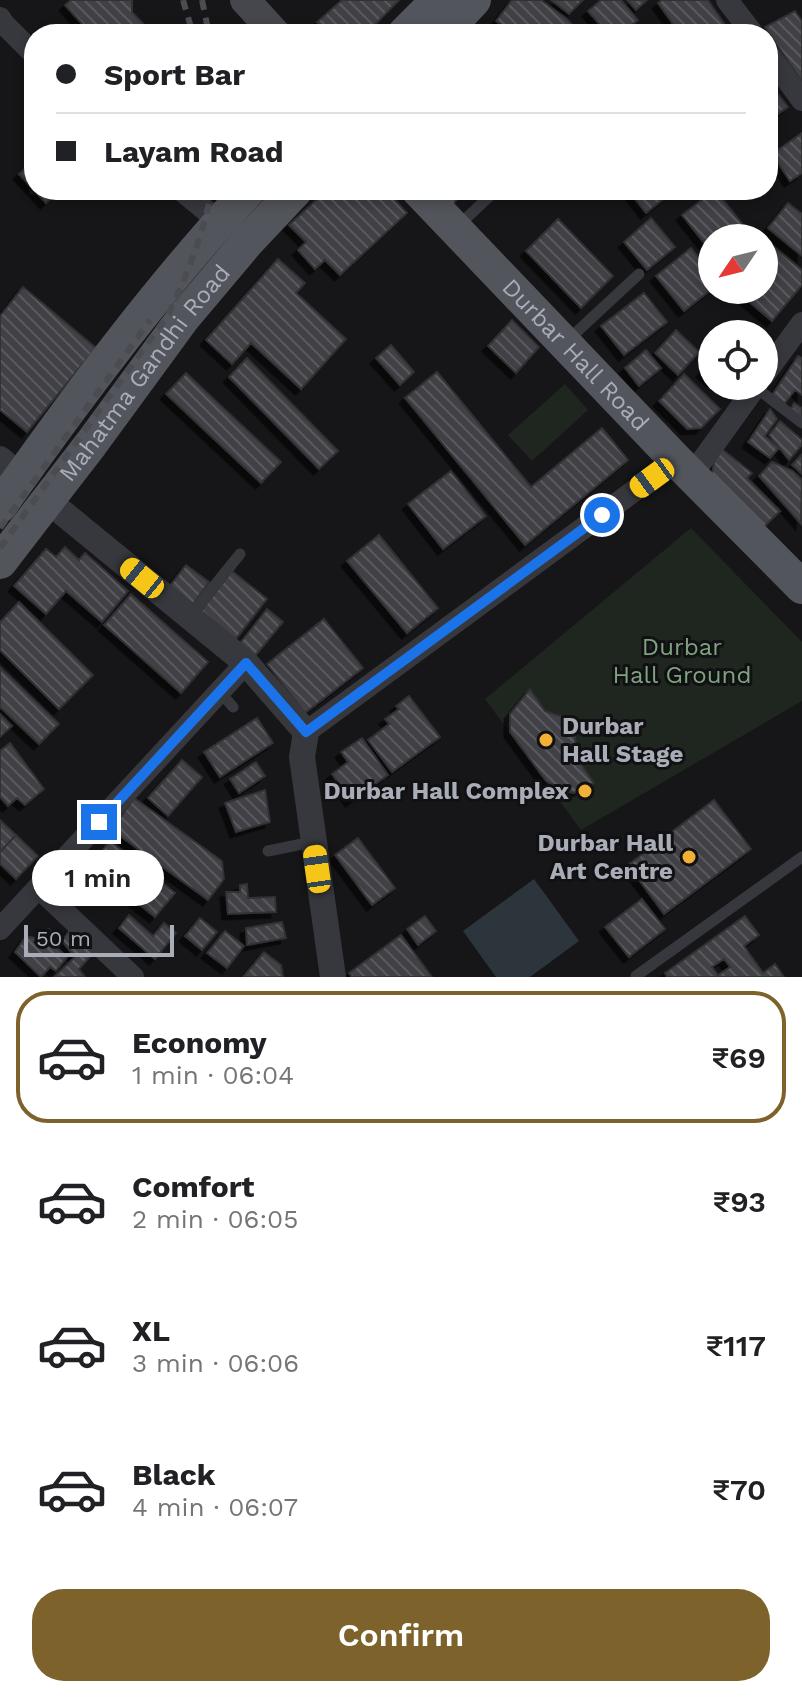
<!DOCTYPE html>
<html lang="en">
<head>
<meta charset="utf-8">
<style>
  body { margin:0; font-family:"Work Sans",sans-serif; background:#f6f6f6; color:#202124; height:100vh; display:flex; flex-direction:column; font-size:30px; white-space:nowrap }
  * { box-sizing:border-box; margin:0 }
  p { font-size:26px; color:#757577 }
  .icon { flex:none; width:44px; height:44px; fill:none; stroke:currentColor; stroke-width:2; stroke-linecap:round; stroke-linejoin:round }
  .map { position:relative; height:977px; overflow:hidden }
  .panel { display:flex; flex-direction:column; background:#fff; flex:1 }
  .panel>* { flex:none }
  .guide { position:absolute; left:24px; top:24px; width:754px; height:176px; border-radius:32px; box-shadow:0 4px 12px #0003; display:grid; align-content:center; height:176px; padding:0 32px; background:#fff }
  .needle { width:52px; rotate:235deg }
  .controls { position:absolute; left:698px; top:224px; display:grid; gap:16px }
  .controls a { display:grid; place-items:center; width:80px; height:80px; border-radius:50%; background:#fff; box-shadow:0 4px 12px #0003; font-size:40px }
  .scale { position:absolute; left:24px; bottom:20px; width:150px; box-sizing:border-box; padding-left:8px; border:4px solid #a8adb8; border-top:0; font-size:22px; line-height:28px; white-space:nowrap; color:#a8adb8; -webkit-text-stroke:6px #111113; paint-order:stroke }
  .end { position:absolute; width:36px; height:36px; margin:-18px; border:10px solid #1a73e8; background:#fff; box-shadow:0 0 0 4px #fff }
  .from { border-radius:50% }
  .bubble { position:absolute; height:56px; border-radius:28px; background:#fff; box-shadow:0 4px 12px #0003; font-size:26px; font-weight:600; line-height:56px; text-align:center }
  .car { position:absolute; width:24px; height:48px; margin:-24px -12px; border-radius:10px; box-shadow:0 0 6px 2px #0007; background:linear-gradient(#f5c518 24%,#345 0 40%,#f5c518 0 76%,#345 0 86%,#f5c518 0) }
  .guide b { display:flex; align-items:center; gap:28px; height:76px; font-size:30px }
  .guide b+b { border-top:2px solid #e0e0e0 }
  .guide i { width:20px; height:20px; background:#202124 }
  ul { padding:14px 0 0; list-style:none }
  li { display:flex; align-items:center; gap:24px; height:132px; margin:0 16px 12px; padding:0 16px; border:4px solid transparent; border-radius:32px }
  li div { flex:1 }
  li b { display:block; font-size:30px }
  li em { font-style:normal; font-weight:600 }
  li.selected { border-color:#7e622b }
  li>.icon { width:72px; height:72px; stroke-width:1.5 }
  .button { display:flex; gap:16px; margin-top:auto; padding:16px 32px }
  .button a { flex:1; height:92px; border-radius:32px; background:#7e622b; color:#fff; font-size:32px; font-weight:600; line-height:92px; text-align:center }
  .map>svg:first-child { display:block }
</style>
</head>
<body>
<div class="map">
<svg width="802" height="977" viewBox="0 0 802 977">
  <defs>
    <pattern id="building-back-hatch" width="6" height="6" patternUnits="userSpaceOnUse" patternTransform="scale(2)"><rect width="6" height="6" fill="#404145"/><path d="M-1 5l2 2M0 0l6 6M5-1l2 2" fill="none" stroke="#595a5e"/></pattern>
    <filter id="shadow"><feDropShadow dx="-5.5" dy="5.5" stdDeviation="0" flood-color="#0009"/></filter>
  </defs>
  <rect width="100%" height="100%" fill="#161618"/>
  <path fill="#1e261f" d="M565,384L588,410L532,461L508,435Z
    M691,528L802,642V701L581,830L485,699Z"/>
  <path fill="#2c353c" d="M534,879L579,941L530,977H496L463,931Z"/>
  <path fill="url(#building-back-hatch)" stroke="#303034" stroke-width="2" fill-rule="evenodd" filter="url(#shadow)" d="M71,0H132V12L153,34H91L65,5Z
    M342,0H399L366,34H328L317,22Z
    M512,0H541L567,19L581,34H516L496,21Z
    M551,0H583L569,14Z
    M601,0H621L638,20L621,34H608L588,11Z
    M627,0H647L636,10Z
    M662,0H708L725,25L713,34H680L658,3Z
    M795,11L802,21V82L765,27Z
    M663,25L669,34H650Z
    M772,86L788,107L768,121V88Z
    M802,133V173L790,181L772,154Z
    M34,160V190H59L46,203L19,174Z
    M327,190H386L407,213L340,275L325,260L315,269L298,250L306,242L289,225Z
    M429,190H464L449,210Z
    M628,190H668L671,193L646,213Z
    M715,190L745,227L732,238H712V253L682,215Z
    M788,203L802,214V256L768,228Z
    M651,218L675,247L647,270L624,242Z
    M558,219L613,276L581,308L526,251Z
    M764,239L802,270V285L772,321L735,290H764Z
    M691,248L712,274V289L684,311L656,276Z
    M278,259L305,283L296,293L346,339L301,389L251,343L232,364L206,340Z
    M23,287L96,348L27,432L0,410V316Z
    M644,293L667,322L624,355L601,326Z
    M512,320L539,347L516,373L488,346Z
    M676,330L699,352L678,375L655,353Z
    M391,345L414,372L400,385L376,358Z
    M646,350L661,368L639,386L625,368Z
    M798,356L802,358V395L795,390L785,403L772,395Z
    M247,358L338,451L319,469L229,377Z
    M712,361V381L702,372Z
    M437,372L531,487L602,428L628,460L525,545L405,398Z
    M186,373L281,462L261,483L166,394Z
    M684,374L720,409L701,428L687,429L659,401Z
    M794,403L802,408V418L791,409Z
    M770,409L777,419L765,436L779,448L770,458L748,442Z
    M780,421L802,440V445L789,460L769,435Z
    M718,446L752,473L747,478L780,511L758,533L709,486Z
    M802,454V474L792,465Z
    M772,462L793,471L802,480L801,524L759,476Z
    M451,471L486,516L443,549L408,504Z
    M379,535L438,608L407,633L347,561Z
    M65,547L79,560L85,553L128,591L102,622L66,591L46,614L14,586L46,549L56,557Z
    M186,565L209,582L193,604L169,587Z
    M232,571L267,599L235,640L200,612Z
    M131,594L208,662L181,693L104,625Z
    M19,602L93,675L59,709L0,650V622Z
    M267,609L283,622L255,656L240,643Z
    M324,619L363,668L305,713L267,664Z
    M0,667L59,724L39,744L0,707Z
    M530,689L545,711L563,717L571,726L575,735L576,757L594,783L574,793L560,790L546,781L510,732V714Z
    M409,696L440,737L392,772L368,740L389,724L385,719L399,709L396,706Z
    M0,714L12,726L0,737Z
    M257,718L273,743L220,777L204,752Z
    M362,738L388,775L351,801L332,774L348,762L341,752Z
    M10,743L44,789L25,805L17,798L8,806L0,797V751Z
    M182,760L202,777L168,816L148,798Z
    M256,762L265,776L239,793L230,779Z
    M265,790L270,822L236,832L225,803Z
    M134,798L222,861L224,879L208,900L112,830Z
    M714,800L751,849L664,914L628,865Z
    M0,820L16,835L0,852Z
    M16,835L38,856L16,879L0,864V852Z
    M358,838L395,888L372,905L335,855Z
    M110,841L175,893L155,917L90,865Z
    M247,884L248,898L275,897L276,912L228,914L226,892H240V885Z
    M642,899L665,929L629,957L605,927Z
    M129,915L153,936L164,923L176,933L155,959L119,928Z
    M425,916L436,931L418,945L407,929Z
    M745,916L759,935L744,946L763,973L775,964L784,977H667L665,973ZM724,959L730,967L718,975L712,967Z
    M200,918L217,932L202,950L185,936Z
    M282,922L286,938L247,945L246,928Z
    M72,927L94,952L79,969L85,977H54L75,957L62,941Z
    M49,929L53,937L50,941L67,957L56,971L50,967L41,977L15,952L26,936L35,938Z
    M225,931L244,946L227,968L207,953Z
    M401,935L432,977H352L349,973Z
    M264,952L281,965L283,977H243Z"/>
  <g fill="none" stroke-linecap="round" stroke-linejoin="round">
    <path stroke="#37383d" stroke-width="11" d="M457,227L496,190
      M568,340L639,274
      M755,387L802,423
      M190,616L240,554
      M220,692L233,707
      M268,851L312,842
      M636,976L802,857"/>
    <path stroke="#37383d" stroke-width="22" d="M727,0L753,34
      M0,18L4,24L34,54
      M768,54L802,100
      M181,190L220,222
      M764,375L802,323
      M692,475L756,386
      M306,732L676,460
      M39,888L133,977
      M0,929L246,663"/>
    <path stroke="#37383d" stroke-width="26" d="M0,459L21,477
      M47,500L246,663L306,732L302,757L333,977"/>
    <path stroke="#45474d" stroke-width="30" d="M245,0L276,34"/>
    <g stroke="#53555c" stroke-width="34">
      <path d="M404,34L438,0"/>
      <path d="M442,34L474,0"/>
      <path id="s1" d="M418,190L676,460L802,587"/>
      <path d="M0,506C77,397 158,288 249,190"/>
      <path id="s2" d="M0,562L91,444L184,317L248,241L296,190"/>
    </g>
    <path stroke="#4a4c52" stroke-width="6" stroke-dasharray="10 8" stroke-linecap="butt" d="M183,0L193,34
      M202,0L209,34
      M0,528L150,320
      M0,548L168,315C189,272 202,236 212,190"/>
  </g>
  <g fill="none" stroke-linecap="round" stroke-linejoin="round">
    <path stroke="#1a73e8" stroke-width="10" d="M99,822L246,663L306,732L602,515"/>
  </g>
  <g fill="#f2b134" stroke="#111113" stroke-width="3">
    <circle cx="546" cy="740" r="8"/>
    <circle cx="585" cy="791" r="8"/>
    <circle cx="689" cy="857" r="8"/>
  </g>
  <g text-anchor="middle" stroke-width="6" stroke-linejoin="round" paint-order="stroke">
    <g font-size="24" fill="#a8adb8" stroke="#111113">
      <text dy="8" stroke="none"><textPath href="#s1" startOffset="228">Durbar Hall Road</textPath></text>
      <text dy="8" stroke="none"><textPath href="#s2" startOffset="238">Mahatma Gandhi Road</textPath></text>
    </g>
    <g font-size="24" fill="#7fa381" stroke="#111113">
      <text x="682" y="655">Durbar<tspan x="682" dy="28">Hall Ground</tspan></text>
    </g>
    <g font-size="24" font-weight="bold" fill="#a8adb8" stroke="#111113" text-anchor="end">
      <text x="562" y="734" text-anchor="start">Durbar<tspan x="562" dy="28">Hall Stage</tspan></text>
      <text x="569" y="799">Durbar Hall Complex</text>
      <text x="673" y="851">Durbar Hall<tspan x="673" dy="28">Art Centre</tspan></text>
    </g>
  </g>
</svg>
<div class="controls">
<a><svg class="needle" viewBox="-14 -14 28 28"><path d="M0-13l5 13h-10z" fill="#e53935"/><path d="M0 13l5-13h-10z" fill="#757577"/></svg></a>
<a><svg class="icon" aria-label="locate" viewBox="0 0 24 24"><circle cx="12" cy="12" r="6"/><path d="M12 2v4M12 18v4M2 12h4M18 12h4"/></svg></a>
</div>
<div class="scale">50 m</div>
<i class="end from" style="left:602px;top:515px"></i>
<i class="end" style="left:99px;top:822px"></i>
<div class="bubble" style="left:32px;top:850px;width:132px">1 min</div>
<i class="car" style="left:652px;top:478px;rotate:234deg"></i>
<i class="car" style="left:142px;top:578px;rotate:309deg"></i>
<i class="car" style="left:317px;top:869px;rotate:352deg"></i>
<div class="guide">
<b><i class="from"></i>Sport Bar</b>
<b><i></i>Layam Road</b>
</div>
</div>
<section class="panel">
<ul>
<li class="selected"><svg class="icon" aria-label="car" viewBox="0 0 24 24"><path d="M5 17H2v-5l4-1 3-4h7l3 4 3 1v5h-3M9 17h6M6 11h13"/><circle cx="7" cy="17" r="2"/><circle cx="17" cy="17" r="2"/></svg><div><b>Economy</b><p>1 min · 06:04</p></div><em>₹69</em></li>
<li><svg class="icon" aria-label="car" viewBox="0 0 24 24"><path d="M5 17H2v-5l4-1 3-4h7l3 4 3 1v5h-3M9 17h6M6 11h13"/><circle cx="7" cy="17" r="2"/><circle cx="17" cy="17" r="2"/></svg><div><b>Comfort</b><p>2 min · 06:05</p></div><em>₹93</em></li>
<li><svg class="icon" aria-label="car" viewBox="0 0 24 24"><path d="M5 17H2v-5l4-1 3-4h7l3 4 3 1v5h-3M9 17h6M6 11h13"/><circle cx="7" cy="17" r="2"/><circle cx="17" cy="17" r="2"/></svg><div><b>XL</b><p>3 min · 06:06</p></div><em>₹117</em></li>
<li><svg class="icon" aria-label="car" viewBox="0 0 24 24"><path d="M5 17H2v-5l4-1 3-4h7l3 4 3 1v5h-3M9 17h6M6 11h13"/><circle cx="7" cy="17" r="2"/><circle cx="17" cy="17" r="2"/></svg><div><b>Black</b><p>4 min · 06:07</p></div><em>₹70</em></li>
</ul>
<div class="button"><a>Confirm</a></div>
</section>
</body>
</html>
